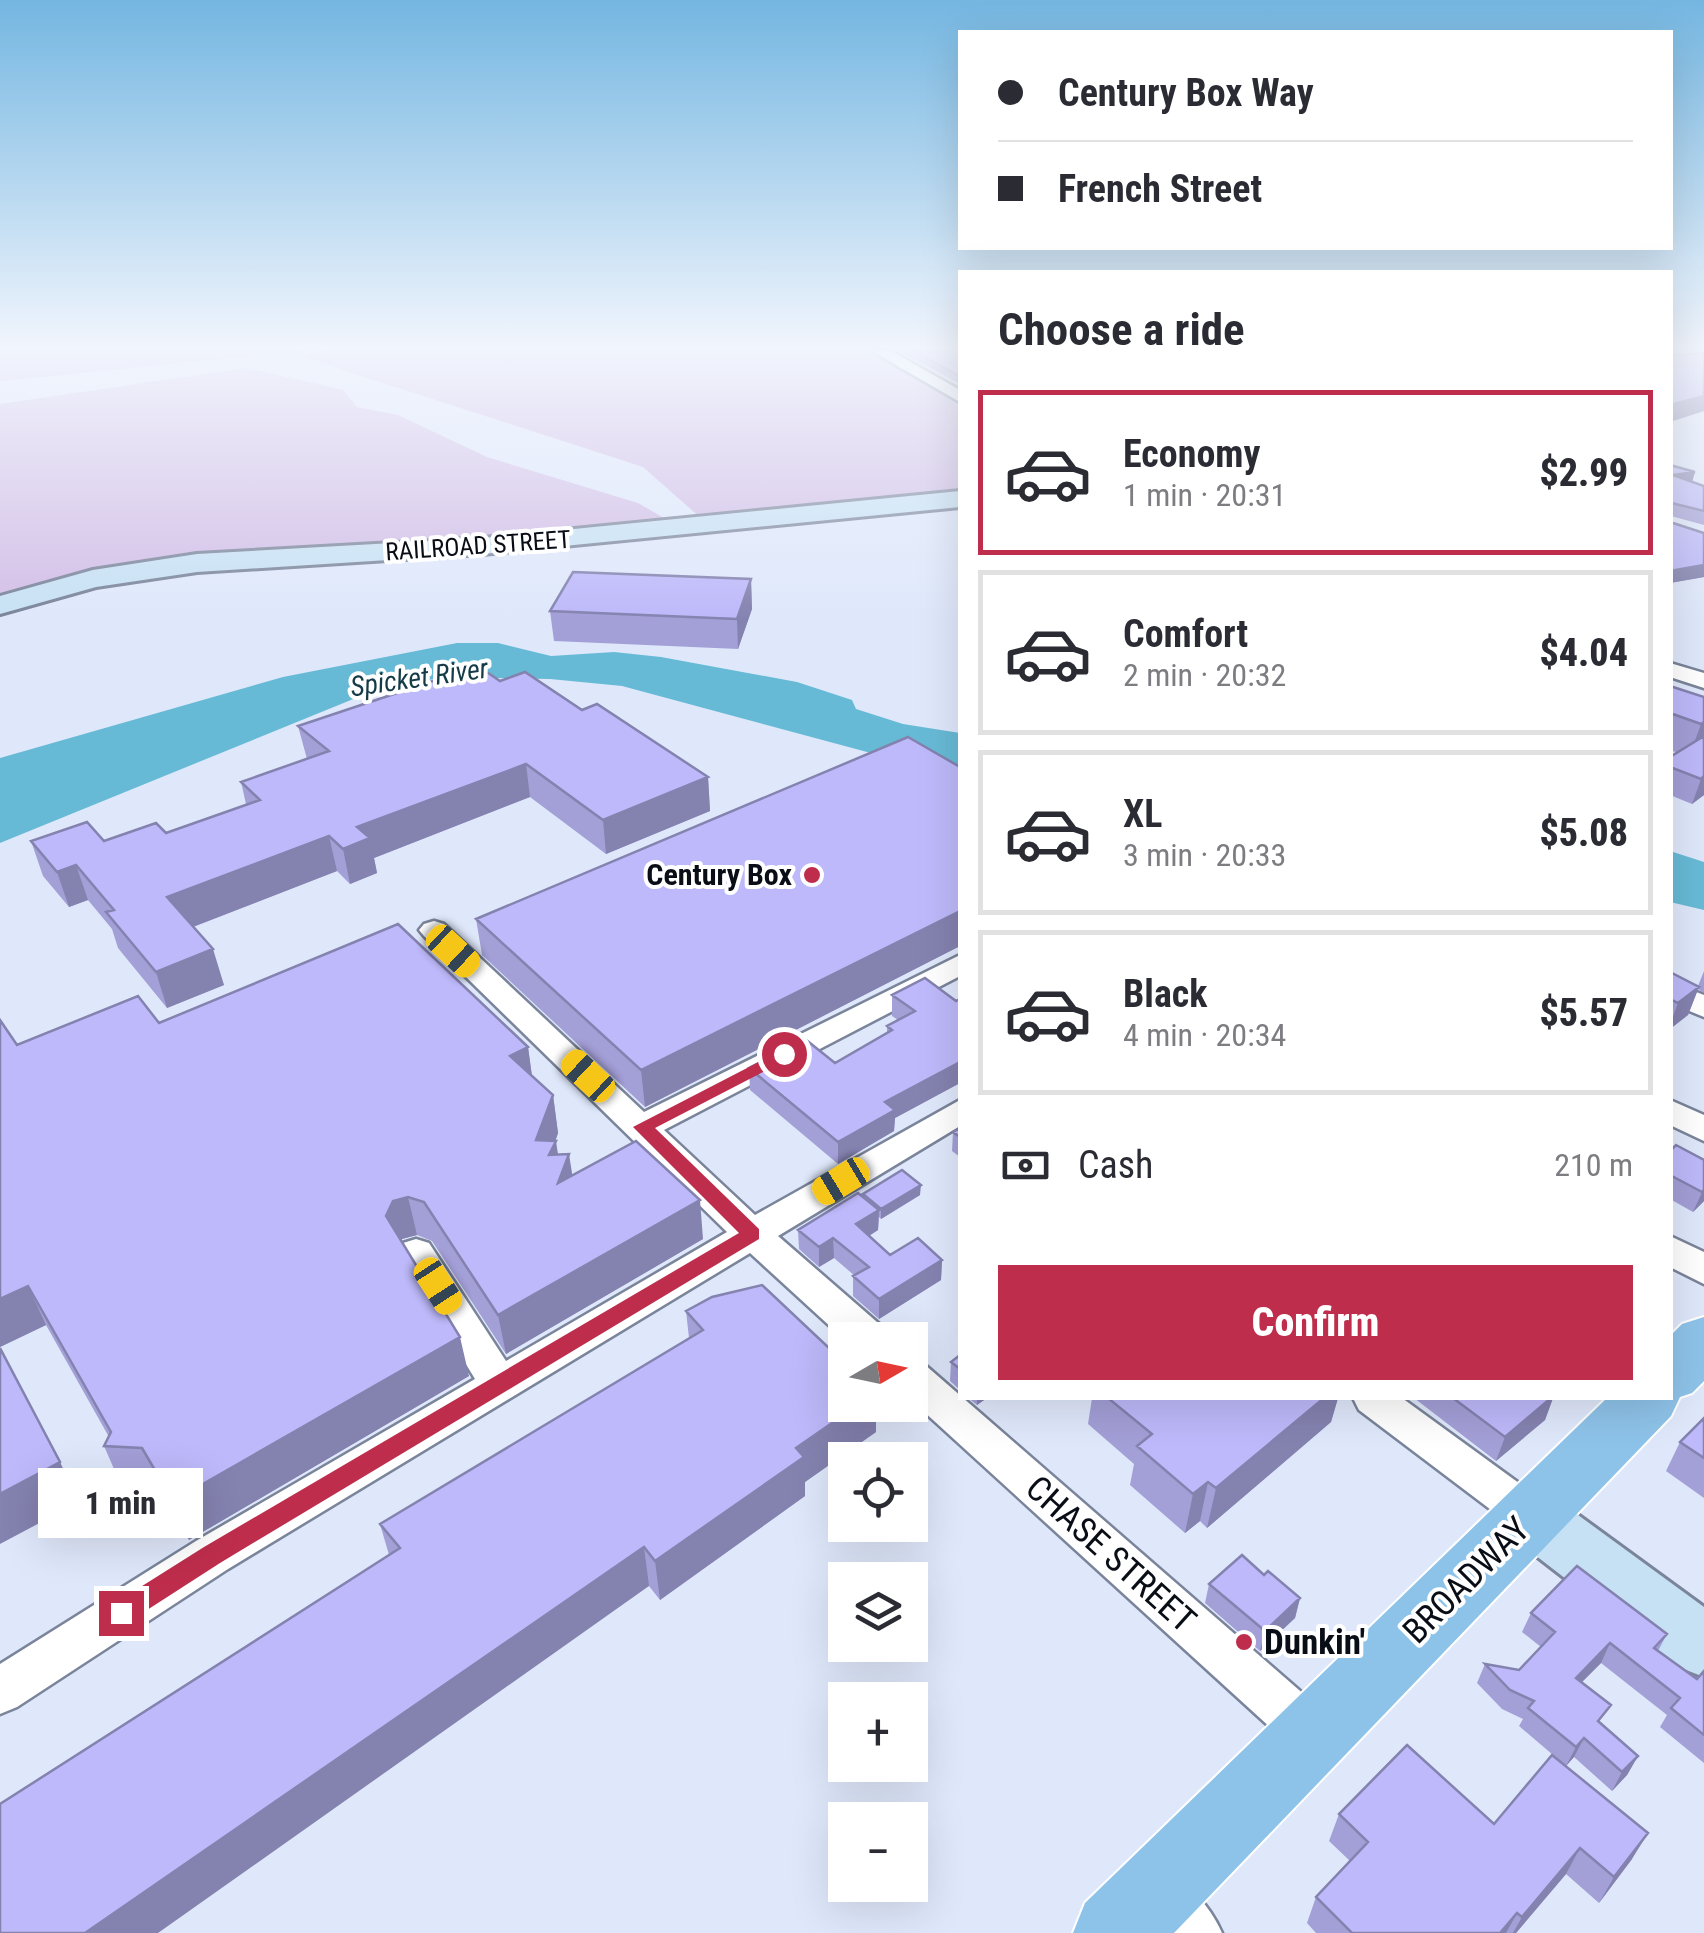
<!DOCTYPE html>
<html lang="en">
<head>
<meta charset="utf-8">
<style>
  body { margin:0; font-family:"Roboto Condensed",sans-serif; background:#f7f7f7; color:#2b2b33; height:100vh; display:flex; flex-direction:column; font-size:38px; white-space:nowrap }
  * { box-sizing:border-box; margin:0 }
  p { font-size:32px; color:#7c7c81 }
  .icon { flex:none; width:55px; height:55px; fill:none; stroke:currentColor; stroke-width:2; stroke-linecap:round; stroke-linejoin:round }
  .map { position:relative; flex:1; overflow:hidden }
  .drawer { position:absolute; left:958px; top:270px; width:715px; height:1130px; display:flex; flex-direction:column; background:#fff; border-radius:0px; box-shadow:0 10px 40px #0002 }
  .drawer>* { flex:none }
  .guide { position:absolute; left:958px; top:30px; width:715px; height:220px; border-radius:0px; box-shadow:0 10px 40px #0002; display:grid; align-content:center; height:220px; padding:0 40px; background:#fff }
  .needle { width:65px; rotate:81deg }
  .controls { position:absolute; left:828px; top:1322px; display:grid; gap:20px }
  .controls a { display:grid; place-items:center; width:100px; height:100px; border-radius:0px; background:#fff; box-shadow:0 10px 40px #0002; font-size:50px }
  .end { position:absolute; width:45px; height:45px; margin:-22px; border:12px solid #be2d4c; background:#fff; box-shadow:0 0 0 5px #fff }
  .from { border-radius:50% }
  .bubble { position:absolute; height:70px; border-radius:0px; background:#fff; box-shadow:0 10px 40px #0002; font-size:32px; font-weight:800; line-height:70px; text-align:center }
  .car { position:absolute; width:30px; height:60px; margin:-30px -15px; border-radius:12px; box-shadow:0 0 8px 2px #0007; background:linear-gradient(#f5c518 24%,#345 0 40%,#f5c518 0 76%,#345 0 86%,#f5c518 0) }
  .guide b { display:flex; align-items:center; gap:35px; height:95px; font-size:38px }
  .guide b+b { border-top:2px solid #e1e1e2 }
  .guide i { width:25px; height:25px; background:#2b2b33 }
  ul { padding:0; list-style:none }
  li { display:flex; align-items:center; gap:30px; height:165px; margin:0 20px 15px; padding:0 20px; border:5px solid #e1e1e2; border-radius:0px }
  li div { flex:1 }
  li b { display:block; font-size:38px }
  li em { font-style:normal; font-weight:800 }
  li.selected { border-color:#be2d4c }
  li>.icon { width:90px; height:90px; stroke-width:1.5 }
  h2 { padding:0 40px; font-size:45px; line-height:120px }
  .pay { display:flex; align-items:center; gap:25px; height:110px; padding:0 40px; font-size:38px }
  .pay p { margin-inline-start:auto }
  .cta { display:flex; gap:20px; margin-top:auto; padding:20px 40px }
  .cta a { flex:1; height:115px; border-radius:0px; background:#be2d4c; color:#fff; font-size:40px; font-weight:800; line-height:115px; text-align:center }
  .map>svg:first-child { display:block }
</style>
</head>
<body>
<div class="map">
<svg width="1704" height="1933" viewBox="0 0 1704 1933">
  <rect width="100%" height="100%" fill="#dfe8fb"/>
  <path fill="#d2bde6" d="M0,350H313L0,381Z
    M329,350H870L960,402V495L702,519L643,467L300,356Z
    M248,368L343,390L357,407L398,415L487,457L638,503L664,518L667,525L165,562L0,600V404Z"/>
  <path fill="#67bad6" d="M457,643H498L551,656L614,652L661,657L797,682L852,700L856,709L903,724L960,733V777L622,686L550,679L444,677L373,691L0,843V758L283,677Z
    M1670,851L1704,862V910L1670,902Z"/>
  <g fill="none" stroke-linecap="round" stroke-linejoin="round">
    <g stroke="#7a849a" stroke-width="5">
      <path id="street" d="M870,350H889L960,390V402Z
        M1670,663L1704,673V688L1670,677Z
        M434,921L444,924L644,1112L960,955V976L664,1130L755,1215L960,1100V1126L778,1236L885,1329L891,1340H845L750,1253L228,1569L17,1707L0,1714V1664L196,1541L475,1379L398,1253L403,1243L416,1239L429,1243L506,1361L727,1232L424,936L419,930L424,924Z
        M1670,982L1704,995V1017L1670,1003Z
        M1670,1100L1704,1115V1141L1670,1125Z
        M1670,1236L1704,1252V1284L1670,1267Z
        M910,1359L924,1364L1330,1717L1337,1734L1330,1751L1313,1758L1296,1751L910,1399Z
        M1353,1398H1402L1545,1502L1552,1515L1545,1528L1530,1534L1515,1528L1359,1410Z
        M1158,1868C1186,1880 1210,1905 1222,1933H1159L1139,1913L1132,1894L1139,1875Z"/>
    </g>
    <g stroke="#7a849a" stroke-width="6">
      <path id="secondary" d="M960,491V507L483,554L197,572L96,587L0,614V596L93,570L197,554L483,538Z
        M1530,1488L1552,1496L1704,1607V1677L1681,1668L1508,1534L1499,1515L1508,1496Z"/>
    </g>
    <g stroke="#fff" stroke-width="4">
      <path id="primary" d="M1704,1317V1381L1692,1393L1680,1397L1671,1416L1174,1933H1073L1085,1903L1607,1398H1670V1336L1682,1324Z"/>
    </g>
    <use href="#street" fill="#fff" fill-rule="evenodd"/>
    <use href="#secondary" fill="#c7e1f4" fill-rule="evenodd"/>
    <use href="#primary" fill="#8ec3e9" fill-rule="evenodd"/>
  </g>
  <path fill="#a39fd7" d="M897,350H960V384Z
    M1670,465L1695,472L1692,482L1704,486V525L1671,516L1670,522L1704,577L1670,583Z
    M751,579L752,609L738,649L554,641L550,611Z
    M500,681L582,710L708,777L710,811L606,854L530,797L374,858L377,873L350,884L337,871L193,927L224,985L167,1008L118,948L112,929L88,900L69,907L43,876L31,841H104L166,833L246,804L241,782L307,759L298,726Z
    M1670,686L1704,697V795L1692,804L1670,795V757L1678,753L1670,750Z
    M960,767V946L645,1107L482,955L476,919Z
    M1704,971V993L1698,989L1688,1015L1670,1029V972L1698,986Z
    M892,995L956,1001L960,999V1083L895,1118L894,1131L838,1164L750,1090L749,1068L835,1063L887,1033V1026L898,1020L892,1016Z
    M159,1023L528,1047L532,1076L553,1095L558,1133L555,1141L558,1155L572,1175L703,1239L506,1354L432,1241L417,1235L402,1239L401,1241L469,1376L189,1540L158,1488L121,1485L104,1446L109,1437L46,1325L0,1347L17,1045Z
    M960,1128V1157L952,1151L953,1132Z
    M1670,1151L1704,1160V1201L1693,1212L1670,1199Z
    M863,1194L920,1195L881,1219L879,1217L878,1230L869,1236L890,1255L942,1260L941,1280L879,1319L853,1296V1276H855L834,1258L819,1267L799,1249L798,1230L862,1197Z
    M686,1311L845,1405H876V1432L805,1482V1496L660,1600L649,1586L389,1555L380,1524L689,1338Z
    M960,1355V1390L950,1381L951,1362Z
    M968,1398H987L977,1405Z
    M1092,1398H1338L1331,1422L1207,1528L1200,1521L1185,1533L1130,1485L1134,1464L1088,1424Z
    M1414,1398H1553L1545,1420L1496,1461Z
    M1704,1418V1498L1666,1471L1680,1442Z
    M1264,1575L1300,1598L1295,1618L1260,1651L1205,1603L1209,1584Z
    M1531,1613L1667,1634L1658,1651L1697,1679L1704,1671V1763L1660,1727L1667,1715L1601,1663L1582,1682L1601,1724L1638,1756L1627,1775L1612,1791L1574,1757L1566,1766L1519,1726L1523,1719L1502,1709L1477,1683L1485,1664L1519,1670L1541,1647L1522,1632Z
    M1339,1814L1494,1824L1632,1859L1599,1903L1566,1874L1516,1933H1316L1307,1923L1316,1897L1350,1861L1329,1841Z"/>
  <path fill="#8482af" d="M1704,396V411L1670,422V405Z
    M1695,472L1691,485L1673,475Z
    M1704,565V577L1670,583V571Z
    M751,579L752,609L738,649L737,619Z
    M1704,722V748L1689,757L1701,724Z
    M526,764L530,797L374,858L377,873L350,884L343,849L357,827Z
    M1704,776V795L1692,804L1701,779Z
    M708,777L710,811L606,854L603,820Z
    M329,836L337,871L177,933L167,897Z
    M76,865L88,900L69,907L57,872Z
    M960,911V946L645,1107L641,1070Z
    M213,949L224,985L167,1008L156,972Z
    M1699,987L1688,1015L1670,1029V1025L1678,1003Z
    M528,1047L533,1084L510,1056Z
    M960,1062V1083L895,1118L894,1131L838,1164V1142L885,1102Z
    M553,1095L558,1133L554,1145L556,1141L561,1175L569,1154L575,1192L563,1221L536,1140Z
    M921,1185L920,1195L881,1219V1209Z
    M1704,1190V1201L1693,1212L1702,1192Z
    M408,1197L417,1235L402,1239L395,1255L386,1216L393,1201Z
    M700,1200L703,1239L506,1354L498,1315Z
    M879,1210L878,1230L856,1244V1224Z
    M833,1238L834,1258L819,1267V1247Z
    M942,1260L941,1280L879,1319V1299Z
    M28,1286L46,1325L0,1347V1299Z
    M460,1337L469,1376L189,1540L173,1501Z
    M977,1398H987L977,1405Z
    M1324,1398H1338L1331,1422L1207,1528L1216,1488Z
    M1551,1398H1553L1545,1420L1496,1461L1505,1437Z
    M858,1405H876V1432L805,1482V1496L660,1600L655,1561L796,1448Z
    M60,1462L79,1502L0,1544V1494Z
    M1208,1482L1200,1521L1185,1533L1193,1494Z
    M644,1547L649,1586L158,1933H85Z
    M1300,1598L1295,1618L1260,1651L1265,1631Z
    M1610,1643L1601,1663L1567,1697L1576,1678Z
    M1584,1738L1574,1757L1566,1766L1576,1747Z
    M1638,1756L1627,1775L1612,1791L1622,1772Z
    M1648,1833L1632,1859L1599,1903L1614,1877Z
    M1580,1848L1566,1874L1516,1933H1513L1522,1917Z
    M1517,1913L1506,1933H1500Z"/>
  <path fill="#bdb9fa" stroke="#8482af" stroke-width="2.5" d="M911,350H960V376Z
    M1704,353V396L1670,405V356Z
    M1670,465L1695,472L1673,475L1704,486V511L1672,503L1670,522L1704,533V565L1670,571Z
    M573,572L751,579L737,619L550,611Z
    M478,666L500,681L525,672L582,710L597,704L708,777L603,820L526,764L357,827L370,838L343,849L329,836L167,897L213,949L156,972L106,912L114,910L76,865L57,872L31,841L87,822L104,841L156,823L166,833L260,800L241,782L329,751L298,726Z
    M1670,686L1704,697V722L1701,724L1670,713Z
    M1704,736V776L1701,779L1670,767V757Z
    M908,737L960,767V911L641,1070L476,919Z
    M398,924L528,1047L510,1056L553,1095L536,1140L556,1141L549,1155L569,1154L558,1183L636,1141L700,1200L498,1315L424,1202L408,1197L393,1201L386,1216L460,1337L173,1501L142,1448L104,1446L111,1432L28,1286L0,1299V1020L17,1045L138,996L159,1023Z
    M1670,972L1699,987L1678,1003L1672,1000L1670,1002Z
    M925,978L956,1001L960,999V1062L885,1102L895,1110L838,1142L749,1068L805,1039L835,1063L892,1030L887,1026L915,1011L892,995Z
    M960,1128V1137L953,1132Z
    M1676,1145L1704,1160V1190L1702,1192L1670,1175V1151Z
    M902,1170L921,1185L881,1209L863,1194Z
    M858,1193L879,1210L856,1224L890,1255L918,1238L942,1260L879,1299L853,1276L869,1267L833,1238L819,1247L798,1230Z
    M762,1285L845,1363V1405H858L796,1448L804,1457L655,1561L644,1547L85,1933H0V1804L400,1548L380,1524L703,1330L686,1311L712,1297Z
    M0,1348L60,1462L0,1494Z
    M960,1355V1369L951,1362Z
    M1108,1398H1324L1216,1488L1208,1482L1193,1494L1137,1446L1152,1434Z
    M1453,1398H1551L1505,1437Z
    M1704,1418V1458L1680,1442Z
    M1242,1555L1264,1575L1268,1571L1300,1598L1265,1631L1209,1584Z
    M1577,1566L1667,1634L1654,1648L1697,1679L1704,1671V1735L1671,1708L1680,1698L1610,1643L1576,1678L1611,1705L1598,1721L1638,1756L1622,1772L1584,1738L1576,1747L1528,1708L1534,1701L1510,1690L1485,1664L1519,1670L1555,1632L1531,1613Z
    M1407,1745L1494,1824L1552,1755L1648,1833L1614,1877L1580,1848L1522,1917L1517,1913L1500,1933H1352L1316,1897L1368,1842L1339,1814Z"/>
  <linearGradient id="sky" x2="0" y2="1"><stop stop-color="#74b6e1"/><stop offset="0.56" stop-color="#f1f5fd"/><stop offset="1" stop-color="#f1f5fd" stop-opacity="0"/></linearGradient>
  <rect width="1704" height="620" fill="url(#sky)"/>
  <path fill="#be2d4c" d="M784,1049L790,1051V1058L655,1128L759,1229V1239L220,1563L130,1621L121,1625L112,1621L109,1613L112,1605L204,1547L739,1233L633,1127Z"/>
  <g fill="#be2d4c" stroke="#fff" stroke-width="4">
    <circle cx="812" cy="875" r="10"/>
    <circle cx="1244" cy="1642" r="10"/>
  </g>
  <g text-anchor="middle" stroke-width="8" stroke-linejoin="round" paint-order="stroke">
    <g font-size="25" fill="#090d15" stroke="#fff">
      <text transform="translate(478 545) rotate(-4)" y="9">RAILROAD STREET</text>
    </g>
    <g font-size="28" font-style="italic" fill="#143b47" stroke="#fff">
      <text transform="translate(419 677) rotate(-8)" y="10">Spicket River</text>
    </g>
    <g font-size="30" font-weight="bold" fill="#090d15" stroke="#fff" text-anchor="end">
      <text x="792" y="885">Century Box</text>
    </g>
    <g font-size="35" fill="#090d15" stroke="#fff">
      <text transform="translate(1111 1554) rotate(42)" y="12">CHASE STREET</text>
      <text transform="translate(1466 1580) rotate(-45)" y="12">BROADWAY</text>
    </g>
    <g font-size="35" font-weight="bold" fill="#090d15" stroke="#fff" text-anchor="start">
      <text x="1264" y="1654">Dunkin'</text>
    </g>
  </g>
</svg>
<div class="controls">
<a><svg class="needle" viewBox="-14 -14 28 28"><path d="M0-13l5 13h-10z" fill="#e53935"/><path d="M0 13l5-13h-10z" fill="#7c7c81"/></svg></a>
<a><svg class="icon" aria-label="locate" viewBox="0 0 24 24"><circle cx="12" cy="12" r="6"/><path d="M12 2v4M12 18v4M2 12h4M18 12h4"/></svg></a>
<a><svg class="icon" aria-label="layers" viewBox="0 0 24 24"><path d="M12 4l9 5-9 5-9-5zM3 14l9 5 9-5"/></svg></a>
<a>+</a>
<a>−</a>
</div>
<i class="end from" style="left:784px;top:1054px"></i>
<i class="end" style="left:121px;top:1613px"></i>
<div class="bubble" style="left:38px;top:1468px;width:165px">1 min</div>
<i class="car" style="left:453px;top:951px;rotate:133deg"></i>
<i class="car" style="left:588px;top:1076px;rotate:313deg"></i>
<i class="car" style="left:841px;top:1181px;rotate:239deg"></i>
<i class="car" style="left:438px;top:1286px;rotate:147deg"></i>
<div class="guide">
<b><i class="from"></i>Century Box Way</b>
<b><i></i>French Street</b>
</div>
<section class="drawer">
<h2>Choose a ride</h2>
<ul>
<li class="selected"><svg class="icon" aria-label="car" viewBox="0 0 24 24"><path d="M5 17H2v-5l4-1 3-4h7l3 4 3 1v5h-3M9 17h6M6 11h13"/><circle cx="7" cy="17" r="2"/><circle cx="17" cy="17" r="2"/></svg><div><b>Economy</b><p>1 min · 20:31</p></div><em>$2.99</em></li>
<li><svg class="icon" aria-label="car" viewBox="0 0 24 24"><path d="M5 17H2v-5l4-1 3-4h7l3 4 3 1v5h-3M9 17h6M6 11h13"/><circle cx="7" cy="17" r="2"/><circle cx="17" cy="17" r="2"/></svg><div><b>Comfort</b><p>2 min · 20:32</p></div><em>$4.04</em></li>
<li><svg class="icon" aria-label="car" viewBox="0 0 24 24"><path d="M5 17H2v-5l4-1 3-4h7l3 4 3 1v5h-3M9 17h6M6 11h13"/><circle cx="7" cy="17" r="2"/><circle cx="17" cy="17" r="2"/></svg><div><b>XL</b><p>3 min · 20:33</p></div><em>$5.08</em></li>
<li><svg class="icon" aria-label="car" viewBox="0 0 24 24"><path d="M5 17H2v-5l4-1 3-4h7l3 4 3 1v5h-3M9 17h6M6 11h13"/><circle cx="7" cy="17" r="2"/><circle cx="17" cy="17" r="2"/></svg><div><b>Black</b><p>4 min · 20:34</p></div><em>$5.57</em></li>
</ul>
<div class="pay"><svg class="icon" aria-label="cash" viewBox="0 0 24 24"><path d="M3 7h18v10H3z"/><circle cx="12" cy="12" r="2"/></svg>Cash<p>210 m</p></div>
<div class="cta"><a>Confirm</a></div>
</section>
</div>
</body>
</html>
